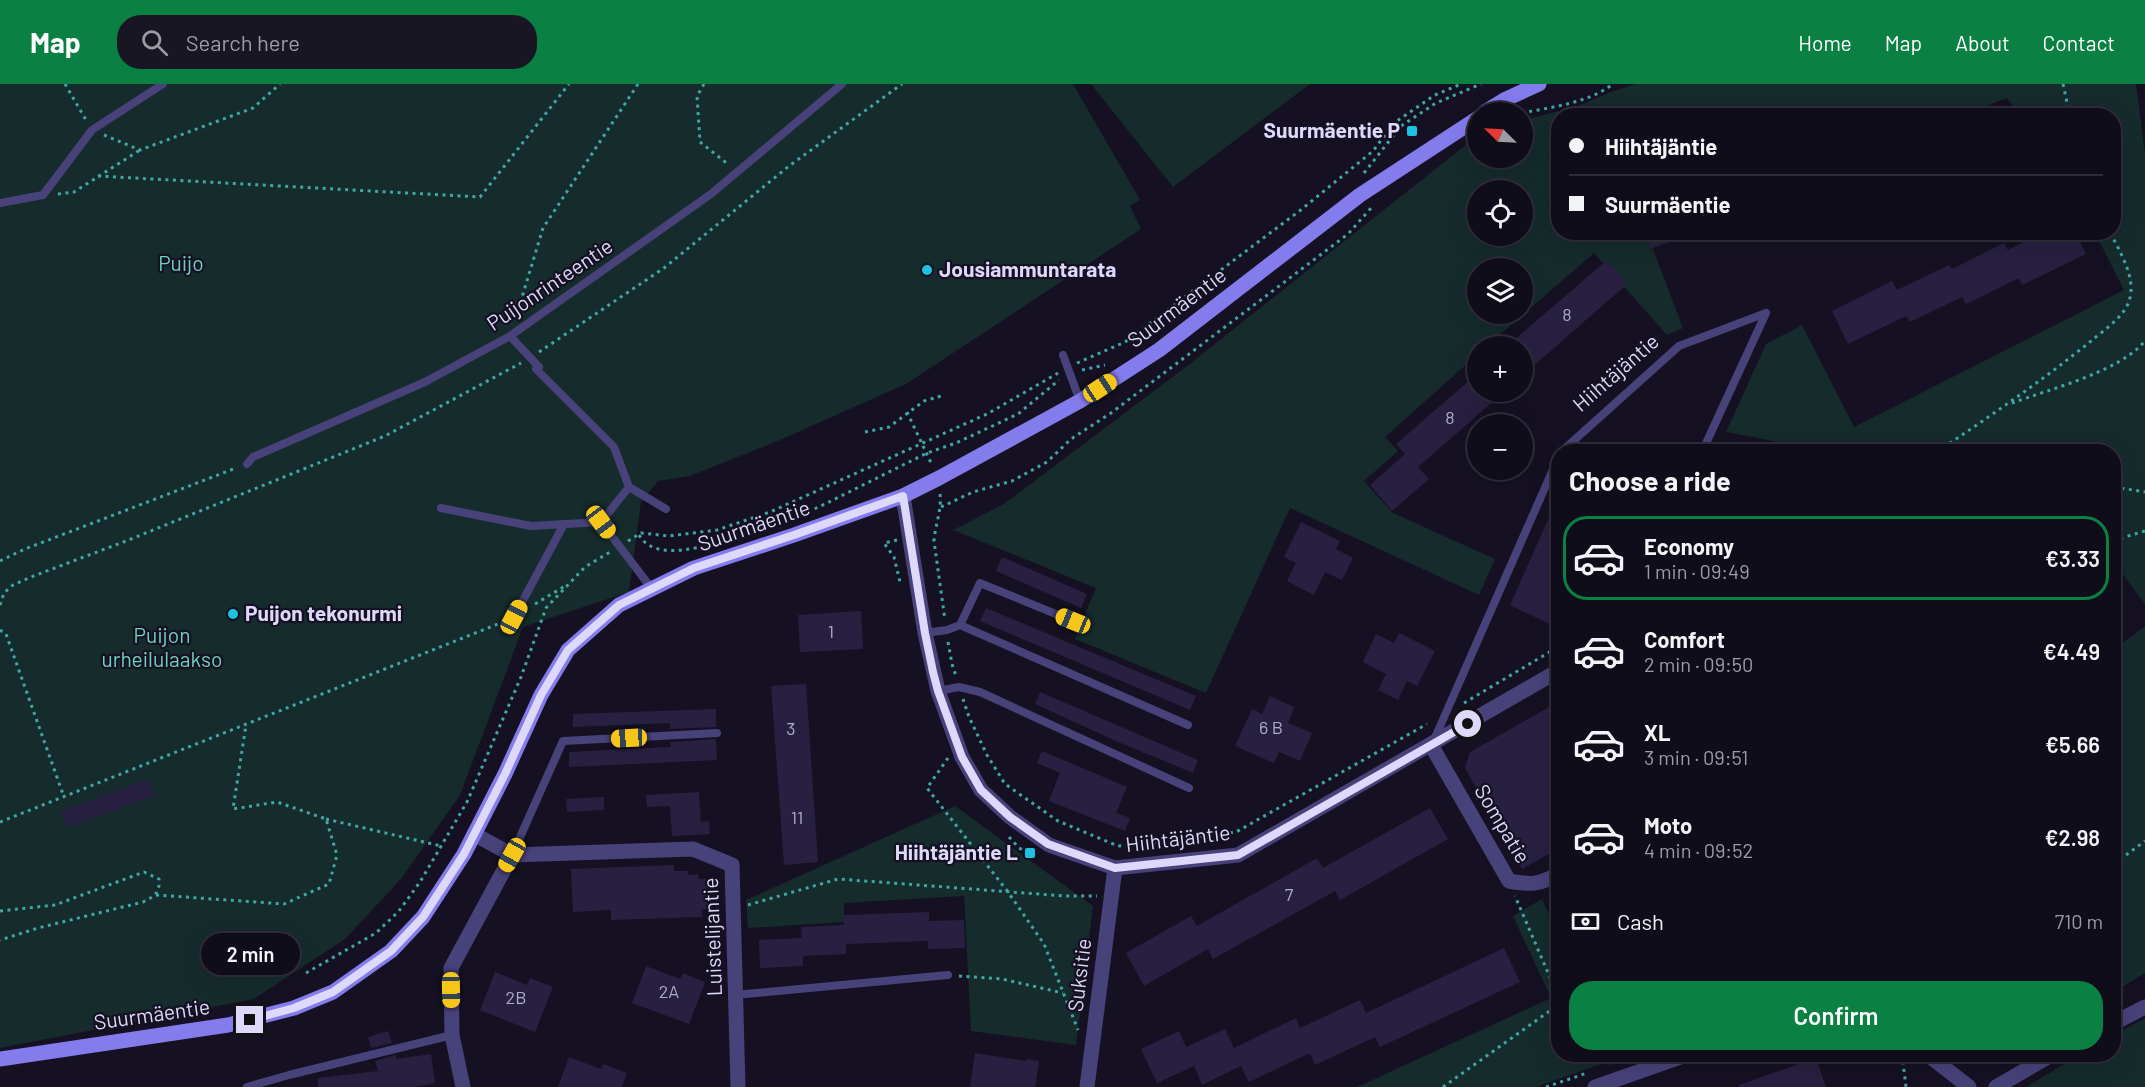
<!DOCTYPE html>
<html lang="en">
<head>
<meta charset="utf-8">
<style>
  body { margin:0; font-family:Barlow,sans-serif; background:#191623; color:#f1f3f6; height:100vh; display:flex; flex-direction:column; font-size:22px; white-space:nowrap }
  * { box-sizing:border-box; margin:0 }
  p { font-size:20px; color:#9c9ca2 }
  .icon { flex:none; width:33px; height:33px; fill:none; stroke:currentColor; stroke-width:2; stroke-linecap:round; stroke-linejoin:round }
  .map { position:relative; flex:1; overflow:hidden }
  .details { position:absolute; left:1551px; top:360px; width:570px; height:618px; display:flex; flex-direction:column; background:#100d1a; border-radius:24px; box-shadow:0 6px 24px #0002,0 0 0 2px #302d39 }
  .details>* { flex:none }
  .hud { position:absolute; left:1551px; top:24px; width:570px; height:132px; border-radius:24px; box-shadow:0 6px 24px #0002,0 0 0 2px #302d39; display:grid; align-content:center; height:132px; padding:0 18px; background:#100d1a }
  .needle { width:39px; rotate:294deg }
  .controls { position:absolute; left:1467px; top:18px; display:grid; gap:12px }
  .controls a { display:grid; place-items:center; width:66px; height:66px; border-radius:50%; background:#100d1a; box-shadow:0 6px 24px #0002,0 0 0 2px #302d39; font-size:30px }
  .end { position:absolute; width:27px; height:27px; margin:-14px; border:8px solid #ded8fa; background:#111; box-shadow:0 0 0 3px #111 }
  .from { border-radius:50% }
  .bubble { position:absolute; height:42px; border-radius:21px; background:#100d1a; box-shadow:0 6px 24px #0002,0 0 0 2px #302d39; font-size:20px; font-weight:600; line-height:42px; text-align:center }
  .car { position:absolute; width:18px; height:36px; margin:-18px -9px; border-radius:8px; box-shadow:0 0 4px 2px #0007; background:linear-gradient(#f5c518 24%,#345 0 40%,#f5c518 0 76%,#345 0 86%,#f5c518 0) }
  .hud b { display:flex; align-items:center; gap:21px; height:57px; font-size:22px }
  .hud b+b { border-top:2px solid #302d39 }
  .hud i { width:15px; height:15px; background:#f1f3f6 }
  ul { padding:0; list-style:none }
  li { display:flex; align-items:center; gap:18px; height:84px; margin:0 12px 9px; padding:0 6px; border:3px solid transparent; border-radius:24px }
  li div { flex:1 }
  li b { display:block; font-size:22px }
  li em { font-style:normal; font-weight:600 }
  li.active { border-color:#0b8043 }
  li>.icon { width:54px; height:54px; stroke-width:1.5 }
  h2 { padding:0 18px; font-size:27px; line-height:72px }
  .pay { display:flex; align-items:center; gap:15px; height:66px; padding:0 18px; font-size:22px }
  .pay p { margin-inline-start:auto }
  .button { display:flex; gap:12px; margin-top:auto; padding:12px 18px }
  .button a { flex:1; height:69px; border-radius:24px; background:#0b8043; color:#fff; font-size:24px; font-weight:600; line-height:69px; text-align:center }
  header { display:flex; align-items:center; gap:36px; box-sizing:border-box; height:84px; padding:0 30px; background:#0b8043; color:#fff }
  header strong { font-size:28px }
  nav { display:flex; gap:33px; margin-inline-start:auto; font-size:21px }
  .search { width:420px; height:54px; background:#191623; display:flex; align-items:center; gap:15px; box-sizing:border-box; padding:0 21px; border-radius:24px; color:#9c9ca2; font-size:22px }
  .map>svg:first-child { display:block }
</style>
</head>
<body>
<header>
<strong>Map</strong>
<div class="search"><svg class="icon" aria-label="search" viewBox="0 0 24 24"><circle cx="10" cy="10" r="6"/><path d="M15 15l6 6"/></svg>Search here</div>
<nav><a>Home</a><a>Map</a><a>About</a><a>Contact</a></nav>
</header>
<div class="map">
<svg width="2145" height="1003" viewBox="0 0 2145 1003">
  <rect width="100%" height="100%" fill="#151122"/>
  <path fill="#152b2c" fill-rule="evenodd" d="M0,0H1073L1140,116L1130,122L1141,145L906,300L780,356L690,392L658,397L641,418L629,508L523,543L460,711L401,795L345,855L254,915L0,964Z
    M1091,0H1310L1173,103Z
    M1636,0H2136L2145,69V520L2114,479V368L1827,367L1726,348L1766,260L1802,241L1854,343L2124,206L2095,149L2114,148V32L2020,31L2007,14L1960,32H1558V148L1647,149L1683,244L1667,251L1594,169L1487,262H1478L1477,271L1385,353L1398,367L1364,397L1393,429L1495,475L1479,511L1290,424L1206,609L1075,555L1096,504L953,446L1004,420L1187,282L1477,52L1478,74H1522L1523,36L1576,23L1608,9ZM1478,106H1522V152H1478ZM1478,184H1522V230H1478Z
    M2145,542V889L2114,908V566Z
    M955,722L1093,822L1076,961L971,947L964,812L844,819V838L748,844L746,816Z
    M1542,815L1558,850V970L1627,971L1536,1003H1357L1551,914L1513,832Z
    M2145,934V1003H2026L2079,971L2114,970V951Z"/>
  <path fill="#282041" d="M1644,148H1692V150L1650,165Z
    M2044,148H2075L2086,170L2022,201L2019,194L1966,220L1962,213L1910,238L1906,232L1848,260L1832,227L1892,197L1897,206L1949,181L1952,185L2004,159L2008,166Z
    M1607,176L1627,200L1522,292V262H1507Z
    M1478,289V308H1504L1418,383L1429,395L1392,427L1370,401L1405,370L1396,360Z
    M1558,413V544L1510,521Z
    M1301,438L1340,457L1336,465L1353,474L1342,496L1325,488L1314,511L1287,497L1296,479L1284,473Z
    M1002,473L1087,510L1081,524L996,487Z
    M986,524L1196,612L1190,626L980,537Z
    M861,527L863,565L800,568L798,531Z
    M1399,549L1435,567L1417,602L1407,597L1398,616L1378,606L1386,590L1363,578L1376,550L1394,559Z
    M806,600L818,778L784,781L771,602Z
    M1040,608L1198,676L1193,689L1116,657L1035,620Z
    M1270,612L1294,623L1288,639L1312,649L1300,677L1279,668L1274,679L1235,662L1252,625L1262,630Z
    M1558,618V765L1522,785L1465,684L1470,668Z
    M716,625V643L670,645V639L573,643V630Z
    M716,655L717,676L569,683V668L671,663L670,658Z
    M1042,667L1127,703L1116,729L1130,734L1125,747L1049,717L1060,689L1037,679Z
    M148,695L154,712L67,743L61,727Z
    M699,708L701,738L709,737L710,750L672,752L670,722L647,723L646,711Z
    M604,713V726L567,728L566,715Z
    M1430,724L1448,755L1340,816L1335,807L1213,875L1208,865L1144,902L1126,869L1191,832L1197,842L1317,774L1323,784Z
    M674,781V787H688V791L698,790L699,795H710L711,825H702V833L611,836V826L573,828L571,785Z
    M929,828V837L964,836L965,864L928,865V857L846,860V870L803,872V882L760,884L759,856L802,854L801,843L844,841L843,831Z
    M1504,864L1520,898L1380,963L1375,953L1315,981L1310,969L1249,998L1241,982L1202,1001L1194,982L1157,999L1141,965L1179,947L1186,963L1225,945L1234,964L1296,934L1300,944L1360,916L1366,929Z
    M646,882L680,895L683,889L705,898L689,940L632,919Z
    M495,888L527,901L530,894L553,903L535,948L480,926Z
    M388,947L392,959L371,964L368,953Z
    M975,969L1026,977L1027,975L1039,977L1035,1003H970Z
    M431,970L435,999L414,1003H318V994L378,987L375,977L396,971V975Z
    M569,973L601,985L603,980L627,989L622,1003H558Z
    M1816,974L1826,1003H1739V1001Z"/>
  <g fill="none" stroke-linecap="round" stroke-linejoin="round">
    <path stroke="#3fa7a6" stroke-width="3" stroke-dasharray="3 4.5" stroke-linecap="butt" d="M65,0L86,36
      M704,0L697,12L700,58L729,81
      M2063,0L2070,32
      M1522,29C1552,23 1588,19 1613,0
      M104,51L140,66L253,24L280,0
      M1364,89L1401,42L1436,19L1481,0
      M98,92L480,113L569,0
      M58,110L74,108L140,66
      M516,233L543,144L638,0
      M539,268L664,184L789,82L902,0
      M1077,279L1125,258L1302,125L1373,67L1394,39L1435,11L1461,0
      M1082,286L1105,281
      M2012,319C2050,305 2119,288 2145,257
      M907,328L932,381
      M865,348L889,343L924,317L941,312
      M1937,368C1990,332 2042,297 2091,257C2104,246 2124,233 2129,217C2137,195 2120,168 2110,148
      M2114,403L2145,408
      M940,410C942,426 935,441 934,457L945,536
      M941,423L973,408L1012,397L1047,378L1071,355L1111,329L1348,150L1372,123
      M801,431L825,420L927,369L956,359L1018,330L1059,296
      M639,451C652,474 688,466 709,461
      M897,456L884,459L894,473L900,498
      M628,457L641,449L669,452L717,446L770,428L987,330L1058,289
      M2114,458L2118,455L2145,447
      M0,477L25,465L236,384
      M535,520L565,502
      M0,521L4,509L13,501L31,493L126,457L385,352L521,279
      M0,546L6,550L64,713
      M948,558L952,580L956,592
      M963,615L969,633L987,671L1005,700L1058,737L1118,762L1139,761L1236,748L1427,640
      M1464,619L1558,563
      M948,674L927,704L1008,808L1044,860L1078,946
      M326,735L441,762
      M0,738L503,538
      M1009,753L1019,764L1037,773
      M2114,780L2145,757
      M156,811L284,820L329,800L337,771L326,735L277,718L233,725L246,641
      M748,821L838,795L1065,812H1097
      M0,827L55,821L144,788L159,795C160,809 155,812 143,818L38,844L0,856
      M306,889L376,849L399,827L420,798L467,718L521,593L546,524L585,483L610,468
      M959,892L1002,895L1063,909
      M1608,970L1612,981
      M1902,970L1906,1003
      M1443,1003L1551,926L1555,905L1515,812
      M1546,1003L1587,989"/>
    <path stroke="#48427b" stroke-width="8" d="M0,119L43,111L92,46L163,0
      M510,252L539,283L536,285L614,363L629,403L601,438L652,505
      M1063,271L1080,317
      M1561,368L1679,262L1766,229
      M1702,368L1766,229
      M247,380L253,373L425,298L510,252L711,110L842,0
      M629,403L666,425
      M441,424L531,442L601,438
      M514,533L564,440
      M960,541L980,499L1073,537
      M925,549L947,546L960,541L1188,641
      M938,607L959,603L980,608L1189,704
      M1434,656L1558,374
      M512,771L563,657L717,649
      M735,911L948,891
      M247,1003L289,991L452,951"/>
    <path stroke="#48427b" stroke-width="15" d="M1431,661L1509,797C1531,801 1539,801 1558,790
      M474,750L512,771L693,765L732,781L738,1003
      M1115,784L1238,771L1558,587
      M463,1003L452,951L451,884L512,771"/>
    <path stroke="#48427b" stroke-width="15" d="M903,412L925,549L938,607L962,673L981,706L1010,733L1049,761L1115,784L1087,1003
      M2114,939L2145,923
      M1927,970L1969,1003
      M1595,1003L1689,970
      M1996,1003L2053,970"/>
    <path stroke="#847bed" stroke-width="15" d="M1485,28L1506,15L1539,0
      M0,975L228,941L294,924L333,908L391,867L423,833L464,770L505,690L541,611L568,566L619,521L694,484L794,451L903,412L939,394L1080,317L1159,266L1360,111L1478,34"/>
  </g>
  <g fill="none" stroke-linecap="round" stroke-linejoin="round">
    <path stroke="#ded8fa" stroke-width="8" d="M250,936L294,924L333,908L391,867L423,833L464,770L505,690L541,611L568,566L619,521L694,484L794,451L903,412L925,549L933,588L938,607L962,673L981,706L1010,733L1048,760L1115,784L1238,771L1468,640"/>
  </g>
  <g fill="#1ec2e0" stroke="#151122" stroke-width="2">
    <rect x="1406" y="41" width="12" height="12" rx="3"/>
    <circle cx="927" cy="186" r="6"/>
    <circle cx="233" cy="530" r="6"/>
    <rect x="1024" y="763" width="12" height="12" rx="3"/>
  </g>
  <g text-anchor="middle" stroke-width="4.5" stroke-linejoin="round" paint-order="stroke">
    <g font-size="18" fill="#b0aacc">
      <text x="1567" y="237">8</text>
      <text x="1450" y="340">8</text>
      <text x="831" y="554">1</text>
      <text x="1271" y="650">6 B</text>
      <text x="791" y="651">3</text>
      <text x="797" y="740">11</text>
      <text x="1289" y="817">7</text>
      <text x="669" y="914">2A</text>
      <text x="516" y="920">2B</text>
    </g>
    <g font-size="21" font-weight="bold" fill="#ded8fa" stroke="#151122" text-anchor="end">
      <text x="1400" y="54">Suurmäentie P</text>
      <text x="939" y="193" text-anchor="start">Jousiammuntarata</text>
      <text x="245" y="537" text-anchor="start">Puijon tekonurmi</text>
      <text x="1018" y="776">Hiihtäjäntie L</text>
    </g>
    <g font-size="21" fill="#6dd0bd" stroke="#151122">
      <text x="181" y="187">Puijo</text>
      <text x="162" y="559">Puijon<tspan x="162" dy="24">urheilulaakso</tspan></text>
    </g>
    <g font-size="21" fill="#ded8fa" stroke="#151122">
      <text transform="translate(550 201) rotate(-34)" y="7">Puijonrinteentie</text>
      <text transform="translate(1177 224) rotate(-37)" y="7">Suurmäentie</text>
      <text transform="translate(1616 289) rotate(-41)" y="7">Hiihtäjäntie</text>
      <text transform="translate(754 442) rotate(-19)" y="7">Suurmäentie</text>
      <text transform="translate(1502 740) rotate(59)" y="7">Sompatie</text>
      <text transform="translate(1178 755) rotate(-7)" y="7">Hiihtäjäntie</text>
      <text transform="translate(713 853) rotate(-92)" y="7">Luistelijantie</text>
      <text transform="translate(1080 891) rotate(-83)" y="7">Suksitie</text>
      <text transform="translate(152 931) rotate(-8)" y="7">Suurmäentie</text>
    </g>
  </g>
</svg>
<div class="controls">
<a><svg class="needle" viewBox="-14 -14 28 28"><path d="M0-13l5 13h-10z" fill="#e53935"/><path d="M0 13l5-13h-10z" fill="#9c9ca2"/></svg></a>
<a><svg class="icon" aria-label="locate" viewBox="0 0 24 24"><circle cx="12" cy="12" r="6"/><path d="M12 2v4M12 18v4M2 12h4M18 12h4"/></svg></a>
<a><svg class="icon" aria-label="layers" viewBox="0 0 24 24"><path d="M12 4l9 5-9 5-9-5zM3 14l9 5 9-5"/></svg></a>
<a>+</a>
<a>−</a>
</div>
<i class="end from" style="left:1468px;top:640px"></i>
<i class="end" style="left:250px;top:936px"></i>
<div class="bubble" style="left:201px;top:849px;width:99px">2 min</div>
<i class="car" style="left:1100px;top:304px;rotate:57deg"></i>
<i class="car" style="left:601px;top:438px;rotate:143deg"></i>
<i class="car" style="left:514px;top:533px;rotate:28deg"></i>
<i class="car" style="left:1073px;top:537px;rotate:292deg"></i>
<i class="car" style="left:629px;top:654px;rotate:267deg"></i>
<i class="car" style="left:512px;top:771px;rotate:209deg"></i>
<i class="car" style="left:451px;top:906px;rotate:179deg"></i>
<div class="hud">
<b><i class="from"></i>Hiihtäjäntie</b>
<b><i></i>Suurmäentie</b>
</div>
<section class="details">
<h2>Choose a ride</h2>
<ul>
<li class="active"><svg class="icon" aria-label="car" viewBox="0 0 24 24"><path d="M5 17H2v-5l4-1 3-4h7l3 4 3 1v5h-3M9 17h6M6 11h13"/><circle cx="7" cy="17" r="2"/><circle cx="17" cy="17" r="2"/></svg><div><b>Economy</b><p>1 min · 09:49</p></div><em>€3.33</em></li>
<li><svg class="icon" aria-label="car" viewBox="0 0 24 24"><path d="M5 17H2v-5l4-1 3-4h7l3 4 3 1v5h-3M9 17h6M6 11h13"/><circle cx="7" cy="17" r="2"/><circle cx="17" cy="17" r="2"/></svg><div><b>Comfort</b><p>2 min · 09:50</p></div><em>€4.49</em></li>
<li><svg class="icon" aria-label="car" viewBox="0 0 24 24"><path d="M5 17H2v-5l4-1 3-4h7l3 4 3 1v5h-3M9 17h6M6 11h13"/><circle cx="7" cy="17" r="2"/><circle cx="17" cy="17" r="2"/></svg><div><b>XL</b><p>3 min · 09:51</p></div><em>€5.66</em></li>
<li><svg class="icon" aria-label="car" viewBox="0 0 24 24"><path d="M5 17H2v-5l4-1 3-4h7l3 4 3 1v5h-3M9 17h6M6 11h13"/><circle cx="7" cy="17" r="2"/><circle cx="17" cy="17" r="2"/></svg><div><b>Moto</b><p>4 min · 09:52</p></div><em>€2.98</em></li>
</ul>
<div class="pay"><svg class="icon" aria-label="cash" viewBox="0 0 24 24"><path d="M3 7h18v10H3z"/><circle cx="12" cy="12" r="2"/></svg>Cash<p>710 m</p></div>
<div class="button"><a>Confirm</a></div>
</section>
</div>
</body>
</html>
